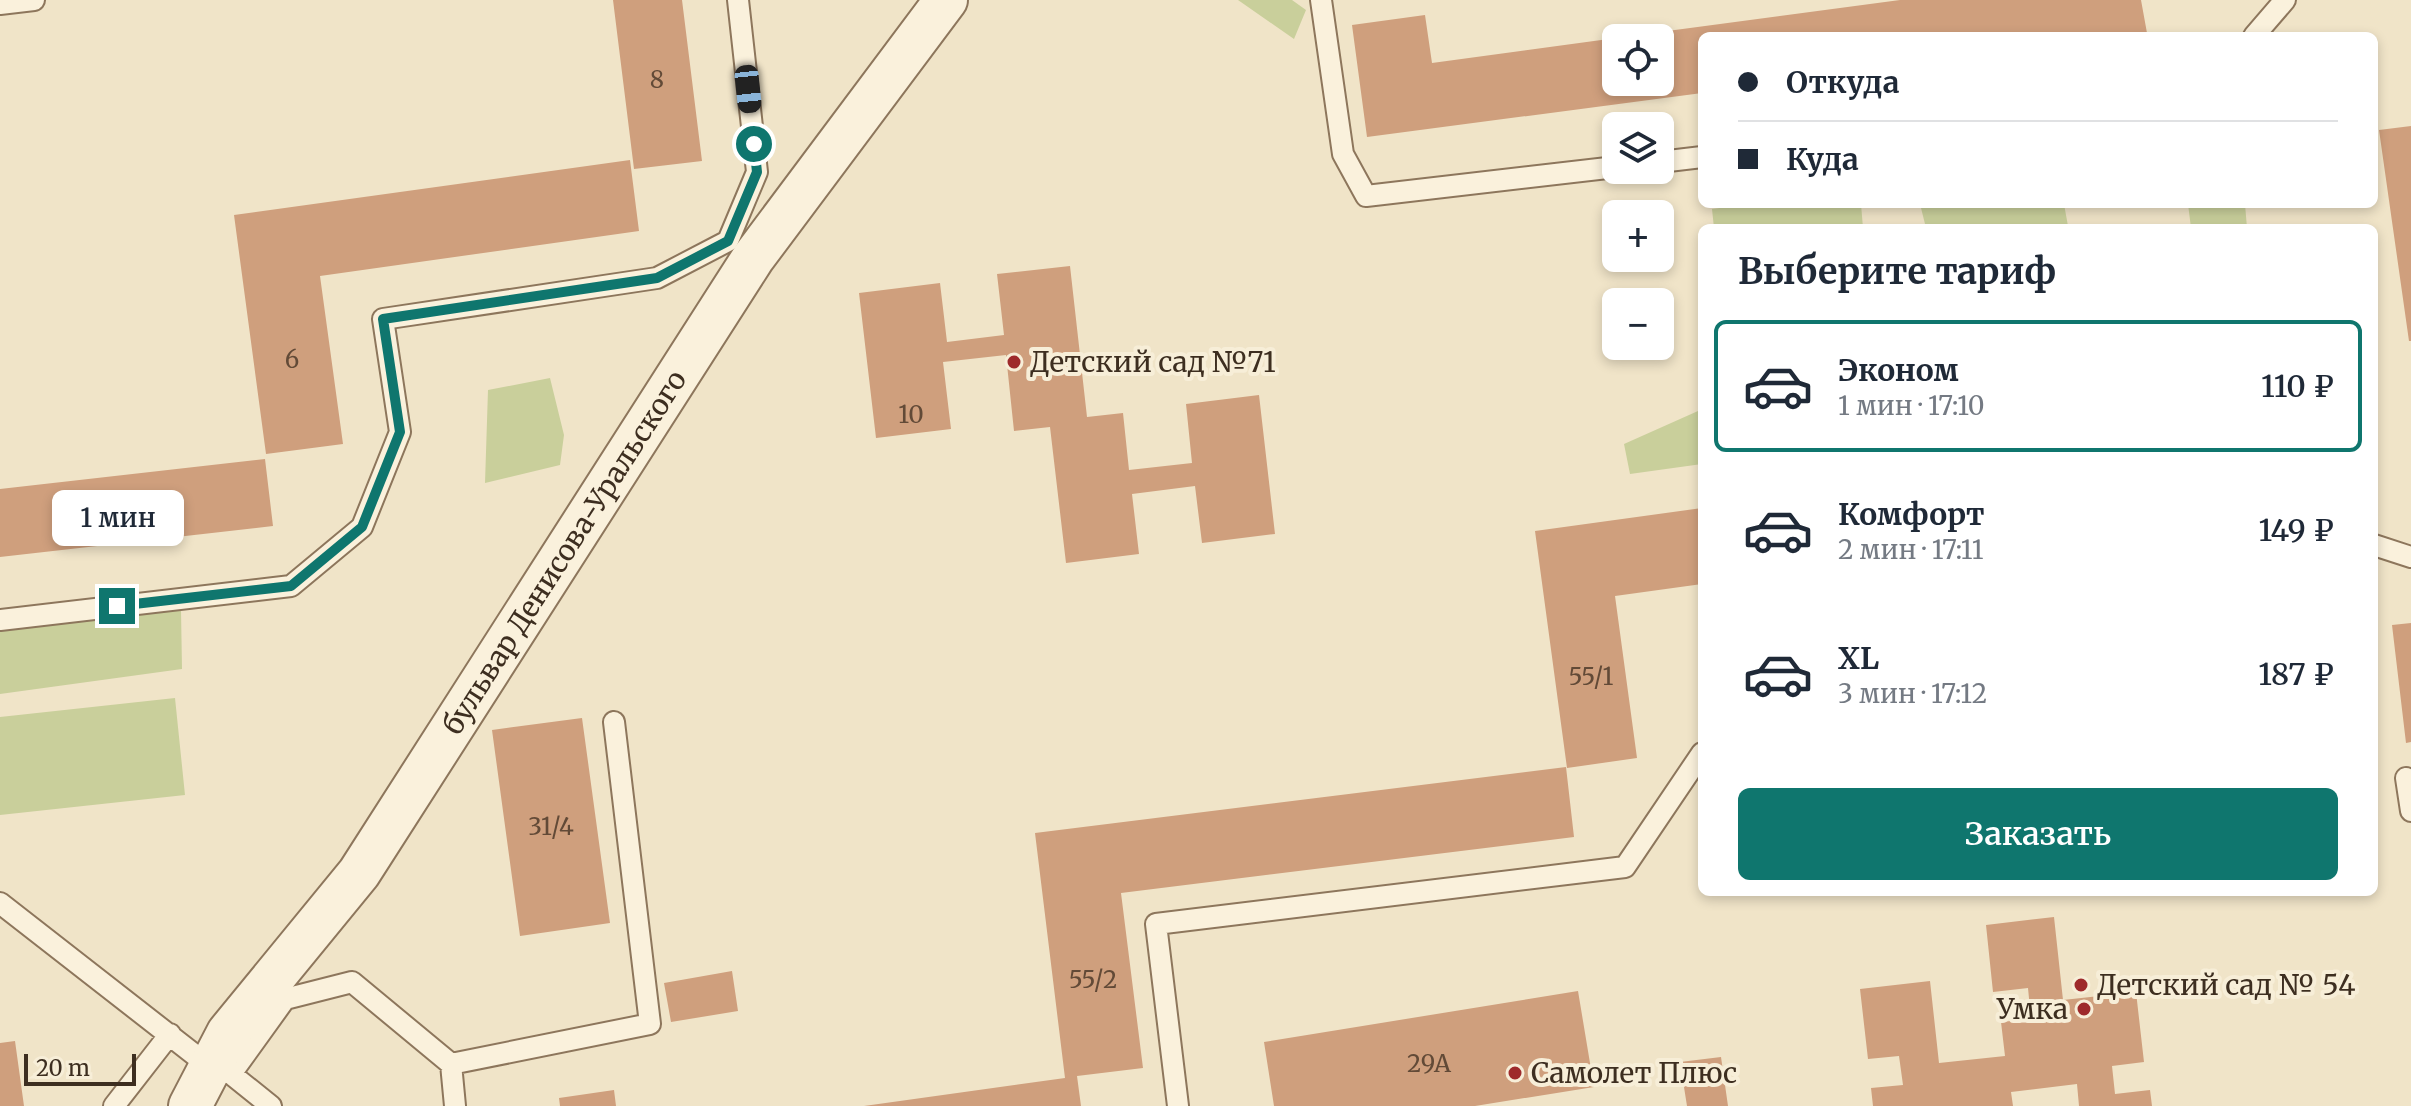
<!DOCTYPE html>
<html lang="ru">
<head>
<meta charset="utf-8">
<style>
  body { margin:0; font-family:Merriweather,serif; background:#f6f6f7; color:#1f2937; height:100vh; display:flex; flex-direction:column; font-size:30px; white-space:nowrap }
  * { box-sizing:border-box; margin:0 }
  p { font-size:26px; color:#747a83 }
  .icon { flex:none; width:44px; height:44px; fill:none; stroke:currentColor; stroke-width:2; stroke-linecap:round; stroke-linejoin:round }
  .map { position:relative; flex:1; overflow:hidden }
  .sheet { position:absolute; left:1698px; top:224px; width:680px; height:672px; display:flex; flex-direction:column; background:#fff; border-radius:12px; box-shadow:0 4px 12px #0003 }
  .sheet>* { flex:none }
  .banner { position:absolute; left:1698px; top:32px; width:680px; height:176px; border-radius:12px; box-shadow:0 4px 12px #0003; display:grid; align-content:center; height:176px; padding:0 40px; background:#fff }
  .tools { position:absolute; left:1602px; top:24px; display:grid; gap:16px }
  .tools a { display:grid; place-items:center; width:72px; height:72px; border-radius:12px; background:#fff; box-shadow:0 4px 12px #0003; font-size:40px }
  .scale { position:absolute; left:24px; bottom:20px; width:112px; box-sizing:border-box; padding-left:8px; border:4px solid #3d2e20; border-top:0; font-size:22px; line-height:28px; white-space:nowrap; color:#3d2e20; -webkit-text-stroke:6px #f7eed8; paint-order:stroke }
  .end { position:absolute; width:36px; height:36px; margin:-18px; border:10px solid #0f766e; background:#fff; box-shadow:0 0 0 4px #fff }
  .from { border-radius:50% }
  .bubble { position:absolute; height:56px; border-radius:12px; background:#fff; box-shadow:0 4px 12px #0003; font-size:26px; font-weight:600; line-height:56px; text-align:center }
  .car { position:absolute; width:24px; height:48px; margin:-24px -12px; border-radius:10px; box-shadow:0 0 6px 2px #0007; background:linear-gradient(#222 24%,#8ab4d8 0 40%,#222 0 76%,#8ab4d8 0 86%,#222 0) }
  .banner b { display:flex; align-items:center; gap:28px; height:76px; font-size:30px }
  .banner b+b { border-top:2px solid #e0e1e3 }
  .banner i { width:20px; height:20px; background:#1f2937 }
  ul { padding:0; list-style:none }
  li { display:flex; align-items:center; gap:24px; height:132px; margin:0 16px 12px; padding:0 24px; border:4px solid transparent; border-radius:12px }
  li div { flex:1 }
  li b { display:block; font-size:30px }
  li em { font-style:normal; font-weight:600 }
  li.on { border-color:#0f766e }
  li>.icon { width:72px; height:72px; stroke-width:1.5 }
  h2 { padding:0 40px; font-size:36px; line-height:96px }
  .cta { display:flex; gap:16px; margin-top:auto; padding:16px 40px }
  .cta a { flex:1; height:92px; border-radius:12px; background:#0f766e; color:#fff; font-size:32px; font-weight:600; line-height:92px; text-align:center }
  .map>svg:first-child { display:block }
</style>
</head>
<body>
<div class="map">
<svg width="2411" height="1106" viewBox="0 0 2411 1106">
  <rect width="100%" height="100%" fill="#f0e4c8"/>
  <path fill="#c9cf9b" d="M1238,0H1292L1306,10L1294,39Z
    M1750,204H1861L1863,228H1714L1712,209Z
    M1920,204H2064L2068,226L1926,228Z
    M2188,204H2245L2247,228H2191Z
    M550,378L564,435L560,465L485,483L488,390Z
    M1702,406V464L1630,474L1624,444L1698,411Z
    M181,610L182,669L0,694V629Z
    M175,698L185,795L0,815V717Z"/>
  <path fill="#cf9f7d" d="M613,0H682L702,161L634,169Z
    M1900,0H2141L2147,33L2128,36H1702V93L1367,137L1352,25L1425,15L1432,63L1616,38V82H1660V38L1630,36Z
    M2411,126V341H2409L2379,130Z
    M630,160L639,231L320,276L343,444L266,454L234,215Z
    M1070,266L1087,417L1123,413L1129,470L1192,463L1186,404L1259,395L1275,534L1202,543L1195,486L1132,494L1139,554L1066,563L1050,427L1014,431L1006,355L943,362L951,429L876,438L859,293L940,283L947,342L1004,335L997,274Z
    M265,459L273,526L0,557V489Z
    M1702,508V584L1615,596L1637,758L1567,768L1535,531Z
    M2411,623V742L2406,743L2392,625Z
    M582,718L610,923L520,936L492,730Z
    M1566,767L1574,837L1121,893L1143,1068L1077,1076L1081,1106H864L1065,1078L1035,833Z
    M2054,917L2063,1000L2136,992L2144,1062L2112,1066L2115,1094L2150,1090L2152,1106H2079L2077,1084L2011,1092L2013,1106H1873L1871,1088L1903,1085L1899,1056L1868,1059L1860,989L1930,981L1939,1063L2005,1056L2001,1022L2031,1019L2028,988L1993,992L1986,925Z
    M732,971L738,1011L671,1022L664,983Z
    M1578,991L1594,1087L1475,1106H1274L1264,1042Z
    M15,1041L24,1106H0V1043Z
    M1721,1057L1728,1106H1687L1680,1062Z
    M614,1090L616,1106H560L559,1098Z"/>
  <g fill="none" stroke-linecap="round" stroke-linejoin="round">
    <g stroke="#8d765c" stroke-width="24">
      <path id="lane" d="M1321,0L1343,154L1366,196L1616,167
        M0,4L34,0
        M2254,36L2285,0
        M1660,162L1702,157
        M2374,545L2411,557
        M0,620L291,586L362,527L400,432L383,319L657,278L728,241L757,172L738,0
        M2406,778L2411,811
        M0,903L209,1066L231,1074L271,1106
        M451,1064L650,1024L614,722
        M231,1074L285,999L352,982L451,1064L455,1106
        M114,1106L170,1034
        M1178,1106L1156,924L1625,867L1702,753"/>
    </g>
    <g stroke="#8d765c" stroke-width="46">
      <g id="street">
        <path id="s1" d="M190,1106L228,1033L359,873L753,258L946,0"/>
      </g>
    </g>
    <use href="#lane" stroke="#faf1dc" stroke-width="20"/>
    <use href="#street" stroke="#faf1dc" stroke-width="42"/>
  </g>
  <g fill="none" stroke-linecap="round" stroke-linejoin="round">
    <path stroke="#0f766e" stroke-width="10" d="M117,606L291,586L362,527L400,432L383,319L657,278L728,241L757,172L754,144"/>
  </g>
  <g fill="#9e2a2b" stroke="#f7eed8" stroke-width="3">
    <circle cx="1014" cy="362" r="8"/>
    <circle cx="2081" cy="985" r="8"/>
    <circle cx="2084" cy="1009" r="8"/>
    <circle cx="1515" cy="1073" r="8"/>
  </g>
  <g text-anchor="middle" stroke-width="8" stroke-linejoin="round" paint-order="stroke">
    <g font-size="24" fill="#624a37">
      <text x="657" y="88">8</text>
      <text x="292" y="368">6</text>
      <text x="911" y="423">10</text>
      <text x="1591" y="685">55/1</text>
      <text x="551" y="835">31/4</text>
      <text x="1093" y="988">55/2</text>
      <text x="1429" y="1072">29А</text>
    </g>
    <g font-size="28" fill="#3d2e20" stroke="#f7eed8" text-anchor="start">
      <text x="1030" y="372">Детский сад №71</text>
      <text x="2097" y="995">Детский сад № 54</text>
      <text x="2068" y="1019" text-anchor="end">Умка</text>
      <text x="1531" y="1083">Самолет Плюс</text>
    </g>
    <g font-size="28" fill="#3d2e20" stroke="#f7eed8">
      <text dy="10" stroke="none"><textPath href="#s1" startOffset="670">бульвар Денисова-Уральского</textPath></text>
    </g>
  </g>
</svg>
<div class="tools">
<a><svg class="icon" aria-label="locate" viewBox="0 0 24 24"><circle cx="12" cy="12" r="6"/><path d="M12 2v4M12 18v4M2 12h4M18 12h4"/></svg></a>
<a><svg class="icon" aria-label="layers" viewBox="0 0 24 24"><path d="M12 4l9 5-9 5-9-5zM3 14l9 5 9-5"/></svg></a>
<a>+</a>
<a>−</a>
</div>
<div class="scale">20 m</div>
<i class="end from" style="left:754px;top:144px"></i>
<i class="end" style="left:117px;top:606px"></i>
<div class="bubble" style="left:52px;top:490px;width:132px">1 мин</div>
<i class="car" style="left:748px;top:89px;rotate:174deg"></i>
<div class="banner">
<b><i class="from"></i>Откуда</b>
<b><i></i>Куда</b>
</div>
<section class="sheet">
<h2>Выберите тариф</h2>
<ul>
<li class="on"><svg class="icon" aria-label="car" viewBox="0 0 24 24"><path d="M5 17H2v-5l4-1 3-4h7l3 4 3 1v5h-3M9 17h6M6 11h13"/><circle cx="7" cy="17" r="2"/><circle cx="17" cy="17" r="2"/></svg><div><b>Эконом</b><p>1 мин · 17:10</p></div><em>110 ₽</em></li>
<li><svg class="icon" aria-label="car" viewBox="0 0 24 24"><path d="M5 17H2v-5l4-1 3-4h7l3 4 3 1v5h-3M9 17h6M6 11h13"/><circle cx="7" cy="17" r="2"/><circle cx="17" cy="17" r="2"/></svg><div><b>Комфорт</b><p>2 мин · 17:11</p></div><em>149 ₽</em></li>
<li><svg class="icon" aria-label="car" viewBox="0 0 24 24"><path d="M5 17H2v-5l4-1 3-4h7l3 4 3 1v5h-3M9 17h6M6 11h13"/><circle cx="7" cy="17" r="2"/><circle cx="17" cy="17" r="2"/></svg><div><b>XL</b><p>3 мин · 17:12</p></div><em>187 ₽</em></li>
</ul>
<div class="cta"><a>Заказать</a></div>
</section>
</div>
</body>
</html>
